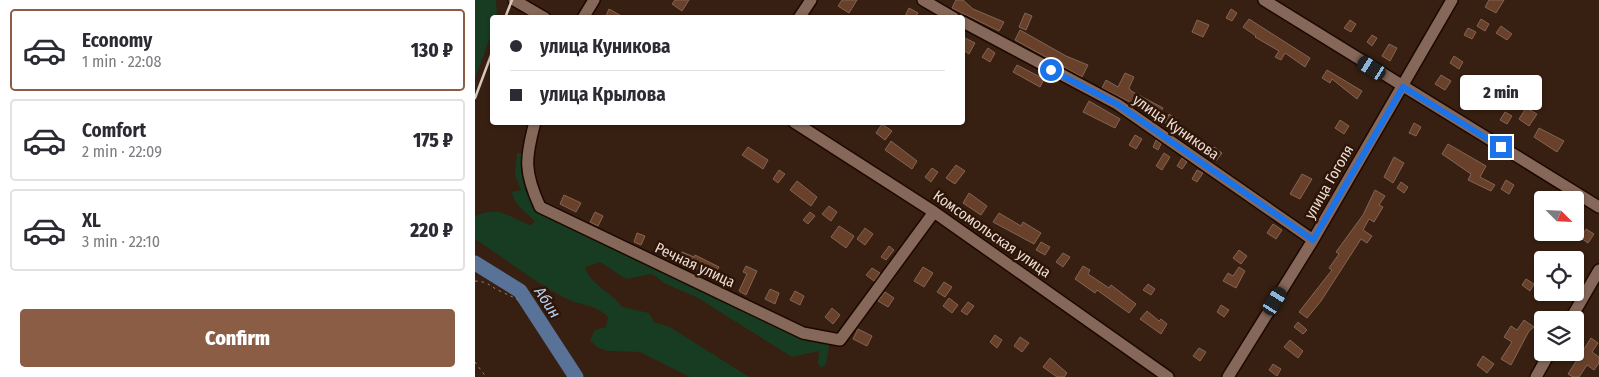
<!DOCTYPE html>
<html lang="en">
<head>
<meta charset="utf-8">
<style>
  body { margin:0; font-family:"Fira Sans Condensed",sans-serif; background:#f2f2f3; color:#2b2b33; height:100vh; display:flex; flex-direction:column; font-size:19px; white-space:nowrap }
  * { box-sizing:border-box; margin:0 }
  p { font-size:16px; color:#7c7c81 }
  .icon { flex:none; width:28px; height:28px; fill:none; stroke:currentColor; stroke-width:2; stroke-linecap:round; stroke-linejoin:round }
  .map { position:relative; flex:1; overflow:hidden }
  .panel { display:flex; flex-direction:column; background:#fff; width:475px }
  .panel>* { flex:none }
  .hud { position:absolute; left:15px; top:15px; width:475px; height:110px; border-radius:5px; box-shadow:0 1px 4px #0004; display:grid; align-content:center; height:110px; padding:0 20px; background:#fff }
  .needle { width:32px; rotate:114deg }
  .fabs { position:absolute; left:1059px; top:191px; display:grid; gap:10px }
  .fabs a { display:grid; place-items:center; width:50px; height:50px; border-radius:5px; background:#fff; box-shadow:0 1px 4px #0004; font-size:25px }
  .end { position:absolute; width:22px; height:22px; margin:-11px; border:6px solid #1a73e8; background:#fff; box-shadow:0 0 0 2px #fff }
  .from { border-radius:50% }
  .bubble { position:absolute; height:35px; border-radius:5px; background:#fff; box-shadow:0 1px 4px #0004; font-size:16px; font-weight:800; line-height:35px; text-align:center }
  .car { position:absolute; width:15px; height:30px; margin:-15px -8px; border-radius:6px; box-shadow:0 0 4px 1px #0007; background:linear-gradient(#222 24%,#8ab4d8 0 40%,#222 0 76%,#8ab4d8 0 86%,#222 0) }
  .hud b { display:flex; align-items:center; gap:18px; height:48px; font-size:19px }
  .hud b+b { border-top:1px solid #e1e1e2 }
  .hud i { width:12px; height:12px; background:#2b2b33 }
  ul { padding:9px 0 0; list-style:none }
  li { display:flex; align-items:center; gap:15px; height:82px; margin:0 10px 8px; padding:0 10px; border:2px solid #e1e1e2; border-radius:5px }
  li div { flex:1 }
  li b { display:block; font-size:19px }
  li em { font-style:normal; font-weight:800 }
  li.on { border-color:#8a5d44 }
  li>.icon { width:45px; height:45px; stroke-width:1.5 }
  .button { display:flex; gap:10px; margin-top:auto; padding:10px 20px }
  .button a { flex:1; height:58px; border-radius:5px; background:#8a5d44; color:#fff; font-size:20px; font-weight:800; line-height:58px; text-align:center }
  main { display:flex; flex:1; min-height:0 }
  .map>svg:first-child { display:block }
</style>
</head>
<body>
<main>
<section class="panel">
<ul>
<li class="on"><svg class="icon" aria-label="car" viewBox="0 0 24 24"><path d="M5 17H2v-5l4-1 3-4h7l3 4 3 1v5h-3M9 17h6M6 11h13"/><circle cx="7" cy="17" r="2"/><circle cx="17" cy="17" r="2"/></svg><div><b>Economy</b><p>1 min · 22:08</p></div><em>130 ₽</em></li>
<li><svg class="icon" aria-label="car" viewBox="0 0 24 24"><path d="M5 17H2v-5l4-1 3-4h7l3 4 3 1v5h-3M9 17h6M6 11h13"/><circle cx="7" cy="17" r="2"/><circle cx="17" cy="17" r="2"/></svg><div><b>Comfort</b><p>2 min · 22:09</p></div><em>175 ₽</em></li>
<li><svg class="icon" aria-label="car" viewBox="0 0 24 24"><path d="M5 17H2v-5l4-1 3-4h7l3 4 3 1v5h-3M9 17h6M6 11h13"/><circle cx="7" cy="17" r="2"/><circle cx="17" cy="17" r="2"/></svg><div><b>XL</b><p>3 min · 22:10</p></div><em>220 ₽</em></li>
</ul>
<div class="button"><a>Confirm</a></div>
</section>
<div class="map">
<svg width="1124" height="377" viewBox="0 0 1124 377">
  <rect width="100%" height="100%" fill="#371f11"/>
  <path fill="#173c21" d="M0,0H21L22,17L18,18L17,32L0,79Z
    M42,153H47L50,189L64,210L355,342L351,364L346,368L343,363L344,351L317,357L223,298L189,283L180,276L176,274L151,279L125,262L110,267C115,285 137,292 147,307L174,313L179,322L195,327L274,377H215L165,352L132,351L122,347L115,340L120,330L131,327L133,317C120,303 103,306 88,297C57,280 29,258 0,239V216C26,205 32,217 55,225L60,222C52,212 39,206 37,192L46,190L40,175Z"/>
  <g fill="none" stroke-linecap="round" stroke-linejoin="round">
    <path stroke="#587397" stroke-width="15" d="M0,263L45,291L101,377"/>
  </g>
  <path fill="#69412b" stroke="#826555" d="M200,0H214L207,11L197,4Z
    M367,0H382L374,13L363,6Z
    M481,0H488L498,9L529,22L524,31L477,8Z
    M1014,0H1029L1021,13L1010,7Z
    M434,8L443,13L440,18H429Z
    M134,9L150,18H130Z
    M756,9L762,13L757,21L751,18Z
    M550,13L557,16L551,30L544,27Z
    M774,19L835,58L830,67L810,53L806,60L800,57L804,51L780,37L781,36L768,27Z
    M1006,19L1014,24L1010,31L1002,26Z
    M722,20L734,25L728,37L717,32Z
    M875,20L881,24L876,32L869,28Z
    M1026,26L1037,34L1032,40L1021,33Z
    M993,28L1001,32L997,39L989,35Z
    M545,30L591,56L613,65L607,77L540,40Z
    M897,35L902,38L897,46L892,42Z
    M488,37L500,43L494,54L488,50Z
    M914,44L922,48L915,61L907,56Z
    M513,48L520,53L515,62L507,57Z
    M979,56L988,62L984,69L975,63Z
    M542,65L569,79L565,87L538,72Z
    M852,70L887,91L882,99L857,79L855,83L847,78Z
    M650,73L659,77L654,88L656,91L688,108L681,118L661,105L627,88L631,80L643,87Z
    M966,75L976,81L970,90L960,84Z
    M995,91L1002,96L996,105L989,100Z
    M614,101L645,119L640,128L608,112Z
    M1051,108L1062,114L1054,126L1044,119Z
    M1030,112L1037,116L1032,124L1025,120Z
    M694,114L702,119L697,127L690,123Z
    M865,120L874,126L869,134L860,128Z
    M939,123L946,127L941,136L934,133Z
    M407,124L417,131L410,140L401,133Z
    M1064,128L1089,141L1082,152L1059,137Z
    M660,135L667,139L661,149L654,145Z
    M719,135L725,139L719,147L713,143Z
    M681,140L686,144L683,150L678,147Z
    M416,141L442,161L437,169L410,150Z
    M973,144L1011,166L1005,177L1020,185L1016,191L993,180L996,174L967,154Z
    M273,147L293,160L288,169L267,155Z
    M739,147L747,153L741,161L733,156Z
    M689,153L695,157L687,170L681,166Z
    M919,157L929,163L918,183L909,177Z
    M707,158L712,162L707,169L702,166Z
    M481,165L490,171L480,184L471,178Z
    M457,168L463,172L456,182L450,177Z
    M304,170L310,174L303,183L298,179Z
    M722,170L728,173L722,182L717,179Z
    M827,174L837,179L825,199L815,194Z
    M1031,180L1039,185L1034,194L1026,189Z
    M322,181L342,197L336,206L315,190Z
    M926,182L933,187L929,193L922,188Z
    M900,190L910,196L904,205L908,207L899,222L894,219L888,230L897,236L892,243L886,239L846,301L832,318L824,312L857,270L854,268L864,254L861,252L888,215Z
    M494,193L512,206L506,215L488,203Z
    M89,195L106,203L101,212L85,204Z
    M354,206L362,212L356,221L347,214Z
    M120,212L128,216L123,226L115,222Z
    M335,212L340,216L333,224L328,220Z
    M524,213L546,226L548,222L566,233L559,244L518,222Z
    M798,224L807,230L801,239L792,233Z
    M364,226L379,236L371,248L356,237Z
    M390,228L398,234L390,245L382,239Z
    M1111,229L1119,234L1113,243L1106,238Z
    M162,233L170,236L166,245L159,242Z
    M566,242L575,247L570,255L561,250Z
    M414,246L419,250L411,260L406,257Z
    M764,250L772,256L766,264L758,258Z
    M207,252L219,257L220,255L244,267L240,274L224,266L221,270L203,261Z
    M588,253L595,257L588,267L581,262Z
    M271,266L282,271L271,295L264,291L272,274L268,272Z
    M608,266L615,270L613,274L634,288L636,285L661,304L654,313L622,290L620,293L600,279Z
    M448,267L458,273L449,287L439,281Z
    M764,267L770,271L761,288L748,281L753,273L758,276Z
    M397,268L405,273L399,281L391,275Z
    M1051,279L1059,284L1055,291L1047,285Z
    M469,282L477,287L470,297L462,292Z
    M673,284L680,289L676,295L668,290Z
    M295,289L304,293L300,304L290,299Z
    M320,291L329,296L325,305L315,300Z
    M410,292L419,298L413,307L403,301Z
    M474,298L483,305L477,313L468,306Z
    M493,302L499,306L492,315L486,311Z
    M746,305L754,310L749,317L742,312Z
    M357,308L365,315L358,324L350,317Z
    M672,311L684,321L686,319L692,324L686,334L665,319Z
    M1049,320L1059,327L1054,331L1036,365L1026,359L1037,342L1029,337L1036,326L1042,330Z
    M823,322L832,330L828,334L819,327Z
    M383,329L397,336L392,346L378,339Z
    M520,335L527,340L522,348L515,342Z
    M545,337L554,343L547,352L539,346Z
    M1116,338L1123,343L1117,352L1124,357V363L1119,370L1112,365L1104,377H1098L1093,374Z
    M815,340L828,351L823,358L809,347Z
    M724,348L731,352L725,361L718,356Z
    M1008,356L1019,364L1012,373L1002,365Z
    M575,358L592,373L589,377H582L568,367Z
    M798,364L806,369L802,376L794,370Z"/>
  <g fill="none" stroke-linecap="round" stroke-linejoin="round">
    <g stroke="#1d0800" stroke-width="14">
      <path id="minor" d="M39,0L70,18
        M448,0L479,18
        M789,0L1124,207
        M108,18L119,0
        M324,18L336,0
        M488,22L642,104L838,240
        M60,122C50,159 49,172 65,207L328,333L365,340L459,212
        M319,122L459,212L693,377
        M1095,320L1124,270
        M753,377L838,240L977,0
        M1061,377L1075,352"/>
    </g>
    <path stroke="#958176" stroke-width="1" stroke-dasharray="2.5 4" stroke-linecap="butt" d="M0,281C16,282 13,286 25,291C33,295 39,297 46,302
      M0,362L11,377"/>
    <use href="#minor" stroke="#856859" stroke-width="11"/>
    <path stroke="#d8c7be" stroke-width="2.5" d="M30,18L37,0
      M0,98L18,50"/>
  </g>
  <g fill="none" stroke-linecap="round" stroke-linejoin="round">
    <path stroke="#1a73e8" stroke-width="6" d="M576,70L642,104L838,240L928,87L1026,147"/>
  </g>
  <g text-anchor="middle" stroke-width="5" stroke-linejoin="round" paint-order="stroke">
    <g font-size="15" fill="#ecdcd3" stroke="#2d1508">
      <text transform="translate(701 127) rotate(35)" y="5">улица Куникова</text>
      <text transform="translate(854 182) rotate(-60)" y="5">улица Гоголя</text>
      <text transform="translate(517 234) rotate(35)" y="5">Комсомольская улица</text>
      <text transform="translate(220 265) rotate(25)" y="5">Речная улица</text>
    </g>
    <g font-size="16" font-style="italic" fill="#b6d0f3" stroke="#2d1508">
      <text transform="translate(73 302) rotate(57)" y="6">Абин</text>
    </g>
  </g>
</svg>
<div class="fabs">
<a><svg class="needle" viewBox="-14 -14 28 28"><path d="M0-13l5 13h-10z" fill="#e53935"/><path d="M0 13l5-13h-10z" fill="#7c7c81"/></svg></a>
<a><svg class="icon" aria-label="locate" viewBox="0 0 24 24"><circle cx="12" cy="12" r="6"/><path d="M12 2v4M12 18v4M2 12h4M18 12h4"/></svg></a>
<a><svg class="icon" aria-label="layers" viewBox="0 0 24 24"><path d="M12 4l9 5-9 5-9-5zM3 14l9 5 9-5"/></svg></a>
</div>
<i class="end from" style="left:576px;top:70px"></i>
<i class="end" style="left:1026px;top:147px"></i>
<div class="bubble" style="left:985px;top:75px;width:82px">2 min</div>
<i class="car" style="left:897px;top:68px;rotate:302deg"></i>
<i class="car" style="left:800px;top:301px;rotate:32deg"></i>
<div class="hud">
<b><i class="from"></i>улица Куникова</b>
<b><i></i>улица Крылова</b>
</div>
</div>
</main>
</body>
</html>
